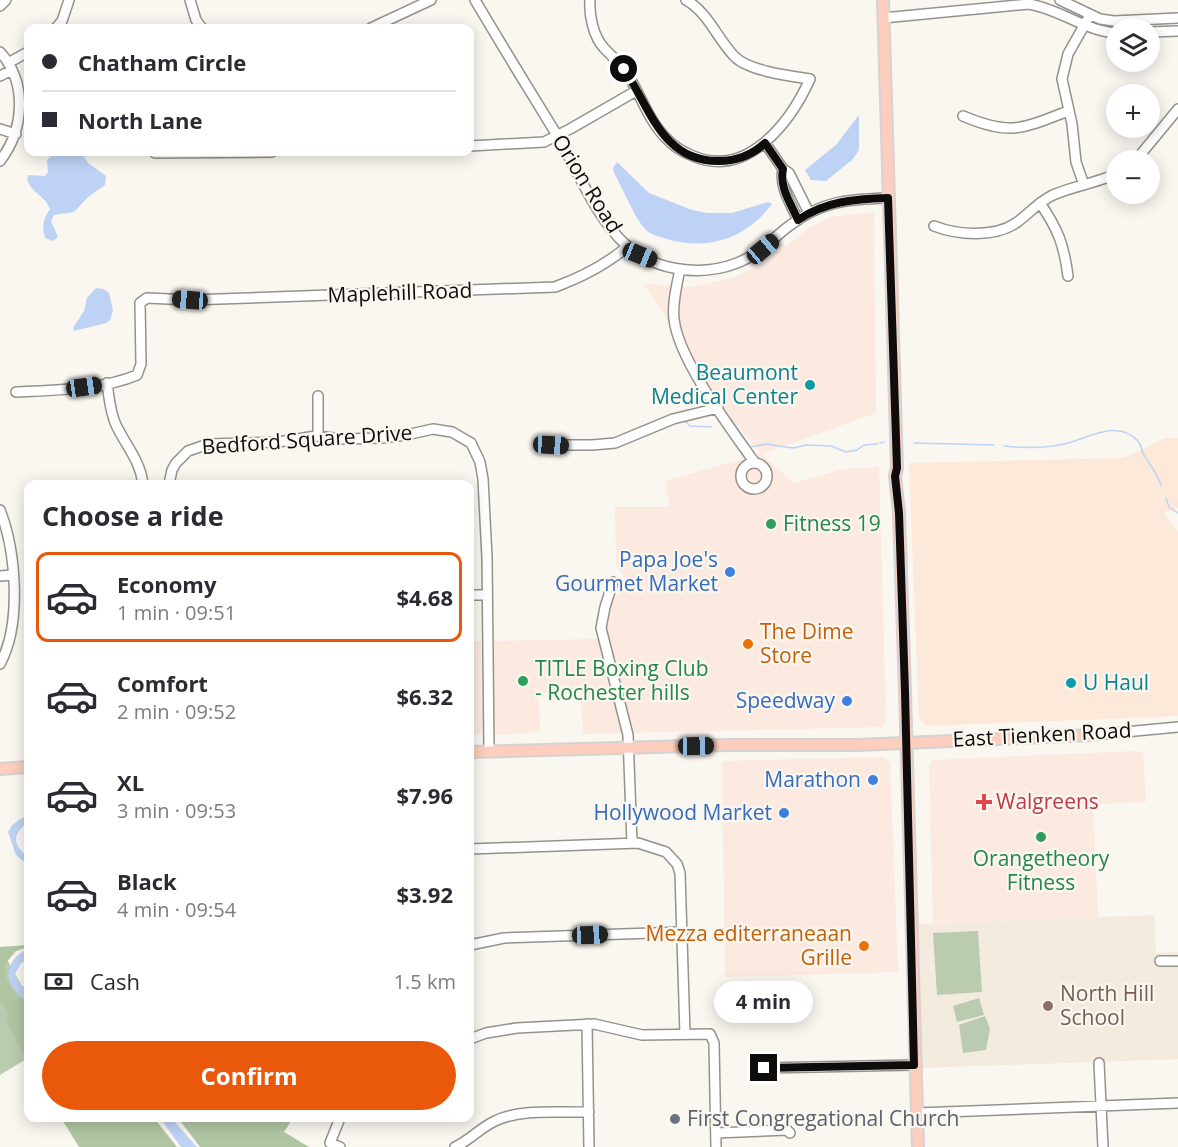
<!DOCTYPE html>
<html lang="en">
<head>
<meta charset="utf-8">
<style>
  body { margin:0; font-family:"Open Sans",sans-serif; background:#f2f2f3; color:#2b2b33; height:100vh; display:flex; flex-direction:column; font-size:22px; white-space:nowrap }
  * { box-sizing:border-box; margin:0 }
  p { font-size:20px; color:#7c7c81 }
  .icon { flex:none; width:33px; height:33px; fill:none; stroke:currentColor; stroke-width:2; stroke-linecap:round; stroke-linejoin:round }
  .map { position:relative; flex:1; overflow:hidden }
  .panel { position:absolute; left:24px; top:480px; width:450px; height:642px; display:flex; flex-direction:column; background:#fff; border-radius:12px; box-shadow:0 3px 15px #0003 }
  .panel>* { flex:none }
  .banner { position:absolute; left:24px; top:24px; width:450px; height:132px; border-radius:12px; box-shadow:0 3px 15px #0003; display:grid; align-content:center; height:132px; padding:0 18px; background:#fff }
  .tools { position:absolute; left:1106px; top:18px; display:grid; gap:12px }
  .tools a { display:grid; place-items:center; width:54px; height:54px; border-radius:50%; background:#fff; box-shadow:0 3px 15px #0003; font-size:30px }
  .end { position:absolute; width:27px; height:27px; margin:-14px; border:8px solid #0e0d0b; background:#fff; box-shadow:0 0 0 3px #fff }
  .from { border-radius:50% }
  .bubble { position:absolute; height:42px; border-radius:21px; background:#fff; box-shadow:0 3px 15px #0003; font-size:20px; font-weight:700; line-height:42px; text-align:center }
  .car { position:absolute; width:18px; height:36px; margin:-18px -9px; border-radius:8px; box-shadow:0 0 4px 2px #0007; background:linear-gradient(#222 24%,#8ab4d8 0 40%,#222 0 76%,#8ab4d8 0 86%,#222 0) }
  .banner b { display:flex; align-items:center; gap:21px; height:57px; font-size:22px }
  .banner b+b { border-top:2px solid #e1e1e2 }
  .banner i { width:15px; height:15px; background:#2b2b33 }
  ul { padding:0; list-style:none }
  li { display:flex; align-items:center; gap:18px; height:90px; margin:0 12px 9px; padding:0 6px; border:3px solid transparent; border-radius:12px }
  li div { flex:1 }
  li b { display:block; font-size:22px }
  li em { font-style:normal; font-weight:700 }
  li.selected { border-color:#ea580c }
  li>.icon { width:54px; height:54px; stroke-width:1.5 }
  h2 { padding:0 18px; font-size:27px; line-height:72px }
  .pay { display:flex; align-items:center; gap:15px; height:66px; padding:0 18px; font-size:22px }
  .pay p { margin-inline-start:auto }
  .button { display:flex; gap:12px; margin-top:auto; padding:12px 18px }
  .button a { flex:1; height:69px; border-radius:36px; background:#ea580c; color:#fff; font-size:24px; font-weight:700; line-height:69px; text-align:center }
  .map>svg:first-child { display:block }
</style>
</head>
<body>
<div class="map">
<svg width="1178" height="1147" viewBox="0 0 1178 1147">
  <rect width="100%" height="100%" fill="#faf6f0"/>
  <path fill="#fce9e0" d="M874,212L876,413L762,454L794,483L844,469L879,467L886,720L882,727L583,734L581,690L539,693L540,732L495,735L493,641L599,639L609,687L622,686L607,636V619L612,600L622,592L626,579L616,565L615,507H670L665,481L761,454L726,411L644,284L692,287L732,278L763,264L809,228L831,217Z
    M470,641H481L482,734L470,735Z
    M1137,751L1143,753L1146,802L1093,804L1098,917L933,923L929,764L933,760Z
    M885,757L890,763L898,972L725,977L722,761Z"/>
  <path fill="#fde9d9" d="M1165,438H1178V508L1164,513L1178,532V716L927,726L919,719L909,463L1124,458Z"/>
  <path fill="#f2ebde" d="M1154,915L1156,953L1178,952V1059L919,1068L916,924Z"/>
  <path fill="#bacbb0" d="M978,931L982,992L937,995L933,933Z
    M0,947L28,997V1058L0,1075Z
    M979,998L984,1015L957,1022L953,1006Z
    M985,1016L990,1029L986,1050L963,1053L959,1025Z"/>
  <path fill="#b0c6a3" d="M28,945V947L16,951L4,965L7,981L17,997L28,1000V1062L6,1021L8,1013L0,999V947Z
    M61,1118H154L177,1147H79Z
    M178,1118H293L284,1132L309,1147H200Z"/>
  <path fill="#bdd2f5" d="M859,115V150L853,159L826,181L811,180L805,170L836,145Z
    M56,152H81L88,163L106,176L105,185L88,197L74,212L54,215L51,221L58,237L53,241L45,238C42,226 43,219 50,209C45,196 32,193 27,180L28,175L45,176L48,172L47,160Z
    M617,162L649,193L692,210L707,213H732L768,202L772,204C746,238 711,250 670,240C662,237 651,236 645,229C634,217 623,188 614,173L613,168Z
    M96,288L104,289L109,293L113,310L110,320L106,323L74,331L73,328L84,311L87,298Z
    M28,814V822C16,832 11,840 23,853H28V862H24L16,855L8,832L12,825Z
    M28,949V959L21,963L15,974L19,984L28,989V998H23C1,983 5,959 28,949Z
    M160,1118H171L197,1147H181Z"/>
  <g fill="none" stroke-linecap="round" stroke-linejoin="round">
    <path stroke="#bdd2f5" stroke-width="1.5" d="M731,419L750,447L766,444L793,448L806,445L831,446L846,452L857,450L864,445L877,444
      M685,421L690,426L712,427
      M880,443L884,442
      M914,443L994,445
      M1004,446C1024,448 1044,449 1064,444C1087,439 1117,418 1138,441C1142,445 1141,449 1143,453C1149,464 1157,473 1161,485
      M1166,498L1169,507L1178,513"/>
    <g stroke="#95928c" stroke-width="12">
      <path id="minor" d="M190,0L196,20L202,28
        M475,0C502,46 530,91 558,137C578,171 596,218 626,245C655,271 701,277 737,263C758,255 772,239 789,226C821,201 849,199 888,198
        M590,0C589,15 593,36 604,48C612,57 622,64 628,75C641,96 649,121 666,138C673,146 683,152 693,156C747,179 790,123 810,79C790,76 749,71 735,57C717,39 709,13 686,0
        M1060,0L1100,19L1114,21L1178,18
        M0,6L6,0
        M883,18L1029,4C1060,9 1085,31 1116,33
        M56,28L62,21L69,0
        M371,28L431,0
        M1149,32L1178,31
        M0,52C28,83 24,130 0,161
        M8,63L28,52
        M0,76L12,70
        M963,116C1010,136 1022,129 1068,111
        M0,129L16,134
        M765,143L783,169L789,173L809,213
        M470,146L544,142L570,129L636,91
        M155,153L272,152
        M1136,160L1178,109
        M783,169C779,187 791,204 798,220
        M1084,185L1076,162L1072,124L1062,79L1068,54L1090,15
        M1040,203C1058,229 1064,245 1068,276
        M934,226C957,235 994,238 1016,223C1029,214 1038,202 1053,195C1074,186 1096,183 1116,174
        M680,269C677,285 672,303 674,319C678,359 731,429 755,463
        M107,383C109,397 110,412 116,425C126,446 140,460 143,484
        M16,392C54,390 102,390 137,375L141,364L140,303L147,298L190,300L555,287C582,277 606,265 628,246
        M318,396V436
        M551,445H592L615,443L673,419L718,408
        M741 476a13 13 0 1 1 26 0a13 13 0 1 1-26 0Z
        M169,484L172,470L176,463L188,451L208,444L278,442L316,436L344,439L382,438L406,435L433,429L452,432L471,443L480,462L483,479L487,558L489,751
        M0,510C16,551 22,624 0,664
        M0,576L12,575
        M613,582L605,607L601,628L628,735L632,843
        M470,595H487
        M1093,735L1178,727
        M470,849L638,843L666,852L677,864L680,873L685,1034
        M470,945L504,938L683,932
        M1160,961H1178
        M587,1024L589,1147
        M470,1039L486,1033L517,1028L594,1024L642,1035L710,1034L714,1043L716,1147
        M1099,1063L1103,1147
        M764,1068L914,1065
        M917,1113L1178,1103
        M340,1118L330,1143L340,1147
        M716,1133L787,1130L790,1133
        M455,1147C470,1140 480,1128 495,1121C522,1108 559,1113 589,1112"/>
    </g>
    <g stroke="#d4d3d3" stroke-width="14">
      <path id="major" d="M883,0L897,468L895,476L899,513L905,692L918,1147
        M470,752L728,745H857L1093,735
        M0,769L28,767"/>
    </g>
    <use href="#minor" stroke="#fff" stroke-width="9"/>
    <use href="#major" stroke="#fdcebd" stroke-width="10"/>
  </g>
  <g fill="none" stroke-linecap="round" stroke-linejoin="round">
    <path stroke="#0e0d0b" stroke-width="8" d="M624,69C650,107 662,162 719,161C737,161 752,155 765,143L783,169C779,187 791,204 798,220C826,201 855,199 888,198L897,468L895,476L899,513L905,692L914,1065L764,1068"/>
  </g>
  <g fill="#0f9aa8" stroke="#faf6f0" stroke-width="2">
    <circle cx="810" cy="385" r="6"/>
    <circle cx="1071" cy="683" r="6"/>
  </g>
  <g fill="#2e9e5b" stroke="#faf6f0" stroke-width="2">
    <circle cx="771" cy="524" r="6"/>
    <circle cx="523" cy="681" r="6"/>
    <circle cx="1041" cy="837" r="6"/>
  </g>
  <g fill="#3f7fe0" stroke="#faf6f0" stroke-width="2">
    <circle cx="730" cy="572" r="6"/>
    <circle cx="847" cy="701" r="6"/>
    <circle cx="873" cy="780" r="6"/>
    <circle cx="784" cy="813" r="6"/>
  </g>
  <g fill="#e8710a" stroke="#faf6f0" stroke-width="2">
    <circle cx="748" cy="644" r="6"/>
    <circle cx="864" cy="946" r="6"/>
  </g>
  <path fill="#e0444e" stroke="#faf6f0" stroke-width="2" d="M981 793h6v6h6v6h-6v6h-6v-6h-6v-6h6z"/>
  <circle fill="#8d6e63" stroke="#faf6f0" stroke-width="2" cx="1048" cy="1006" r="6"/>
  <circle fill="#6b7280" stroke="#faf6f0" stroke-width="2" cx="675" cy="1119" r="6"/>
  <g text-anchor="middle" stroke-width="4.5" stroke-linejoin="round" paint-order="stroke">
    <g font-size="21" fill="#0e0d0b" stroke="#faf6f0">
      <text transform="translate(587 184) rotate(58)" y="7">Orion Road</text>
      <text transform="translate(400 293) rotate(-2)" y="7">Maplehill Road</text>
      <text transform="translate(307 440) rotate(-4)" y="7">Bedford Square Drive</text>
      <text transform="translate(1042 735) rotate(-3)" y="7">East Tienken Road</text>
    </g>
    <g font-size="21" fill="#0d838f" stroke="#faf6f0" text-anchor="end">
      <text x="798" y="380">Beaumont<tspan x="798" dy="24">Medical Center</tspan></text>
      <text x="1083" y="690" text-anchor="start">U Haul</text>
    </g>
    <g font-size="21" fill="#27864d" stroke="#faf6f0" text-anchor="start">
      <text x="783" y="531">Fitness 19</text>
      <text x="535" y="676">TITLE Boxing Club<tspan x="535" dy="24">- Rochester hills</tspan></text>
      <text x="1041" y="866" text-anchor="middle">Orangetheory<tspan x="1041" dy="24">Fitness</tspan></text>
    </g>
    <g font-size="21" fill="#366cbe" stroke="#faf6f0" text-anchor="end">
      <text x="718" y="567">Papa Joe's<tspan x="718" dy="24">Gourmet Market</tspan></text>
      <text x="835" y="708">Speedway</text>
      <text x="861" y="787">Marathon</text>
      <text x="772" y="820">Hollywood Market</text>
    </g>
    <g font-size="21" fill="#c56008" stroke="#faf6f0" text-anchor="start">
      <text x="760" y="639">The Dime<tspan x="760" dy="24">Store</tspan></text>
      <text x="852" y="941" text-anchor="end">Mezza editerraneaan<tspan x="852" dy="24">Grille</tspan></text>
    </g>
    <g font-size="21" fill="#be3a42" stroke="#faf6f0" text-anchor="start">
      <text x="996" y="809">Walgreens</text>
    </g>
    <g font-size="21" fill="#785e54" stroke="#faf6f0" text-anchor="start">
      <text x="1060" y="1001">North Hill<tspan x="1060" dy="24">School</tspan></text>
    </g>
    <g font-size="21" fill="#5b616d" stroke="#faf6f0" text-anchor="start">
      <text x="687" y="1126">First Congregational Church</text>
    </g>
  </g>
</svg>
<div class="tools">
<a><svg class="icon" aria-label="layers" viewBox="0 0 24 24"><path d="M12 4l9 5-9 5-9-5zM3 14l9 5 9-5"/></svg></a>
<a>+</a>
<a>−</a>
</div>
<i class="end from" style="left:624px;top:69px"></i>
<i class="end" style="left:764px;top:1068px"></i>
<div class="bubble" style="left:714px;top:981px;width:99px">4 min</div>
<i class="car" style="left:763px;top:249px;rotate:50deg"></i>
<i class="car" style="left:640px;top:255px;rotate:112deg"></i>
<i class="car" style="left:190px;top:300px;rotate:274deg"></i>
<i class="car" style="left:84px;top:387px;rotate:82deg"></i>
<i class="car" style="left:551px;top:445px;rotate:93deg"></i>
<i class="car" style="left:696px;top:746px;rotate:89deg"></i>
<i class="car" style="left:590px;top:935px;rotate:88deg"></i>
<div class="banner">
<b><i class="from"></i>Chatham Circle</b>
<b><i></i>North Lane</b>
</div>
<section class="panel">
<h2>Choose a ride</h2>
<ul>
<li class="selected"><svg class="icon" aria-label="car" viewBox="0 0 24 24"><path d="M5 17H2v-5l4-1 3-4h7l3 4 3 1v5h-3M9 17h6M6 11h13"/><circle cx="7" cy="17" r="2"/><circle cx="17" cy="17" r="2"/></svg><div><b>Economy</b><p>1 min · 09:51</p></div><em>$4.68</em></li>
<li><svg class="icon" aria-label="car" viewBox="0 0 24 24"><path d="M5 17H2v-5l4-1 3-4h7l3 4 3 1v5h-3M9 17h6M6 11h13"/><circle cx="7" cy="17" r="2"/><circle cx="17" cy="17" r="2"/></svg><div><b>Comfort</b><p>2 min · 09:52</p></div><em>$6.32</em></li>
<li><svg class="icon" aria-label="car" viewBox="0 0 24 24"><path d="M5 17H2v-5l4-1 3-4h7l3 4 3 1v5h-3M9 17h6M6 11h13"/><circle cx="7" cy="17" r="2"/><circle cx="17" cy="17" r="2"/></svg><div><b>XL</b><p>3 min · 09:53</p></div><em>$7.96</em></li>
<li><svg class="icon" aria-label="car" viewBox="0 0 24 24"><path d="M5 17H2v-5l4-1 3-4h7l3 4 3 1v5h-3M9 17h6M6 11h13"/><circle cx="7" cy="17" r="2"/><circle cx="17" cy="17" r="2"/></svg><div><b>Black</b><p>4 min · 09:54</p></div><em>$3.92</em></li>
</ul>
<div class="pay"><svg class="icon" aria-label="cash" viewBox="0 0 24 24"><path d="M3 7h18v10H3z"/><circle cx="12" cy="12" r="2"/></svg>Cash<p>1.5 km</p></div>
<div class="button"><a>Confirm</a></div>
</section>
</div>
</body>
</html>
